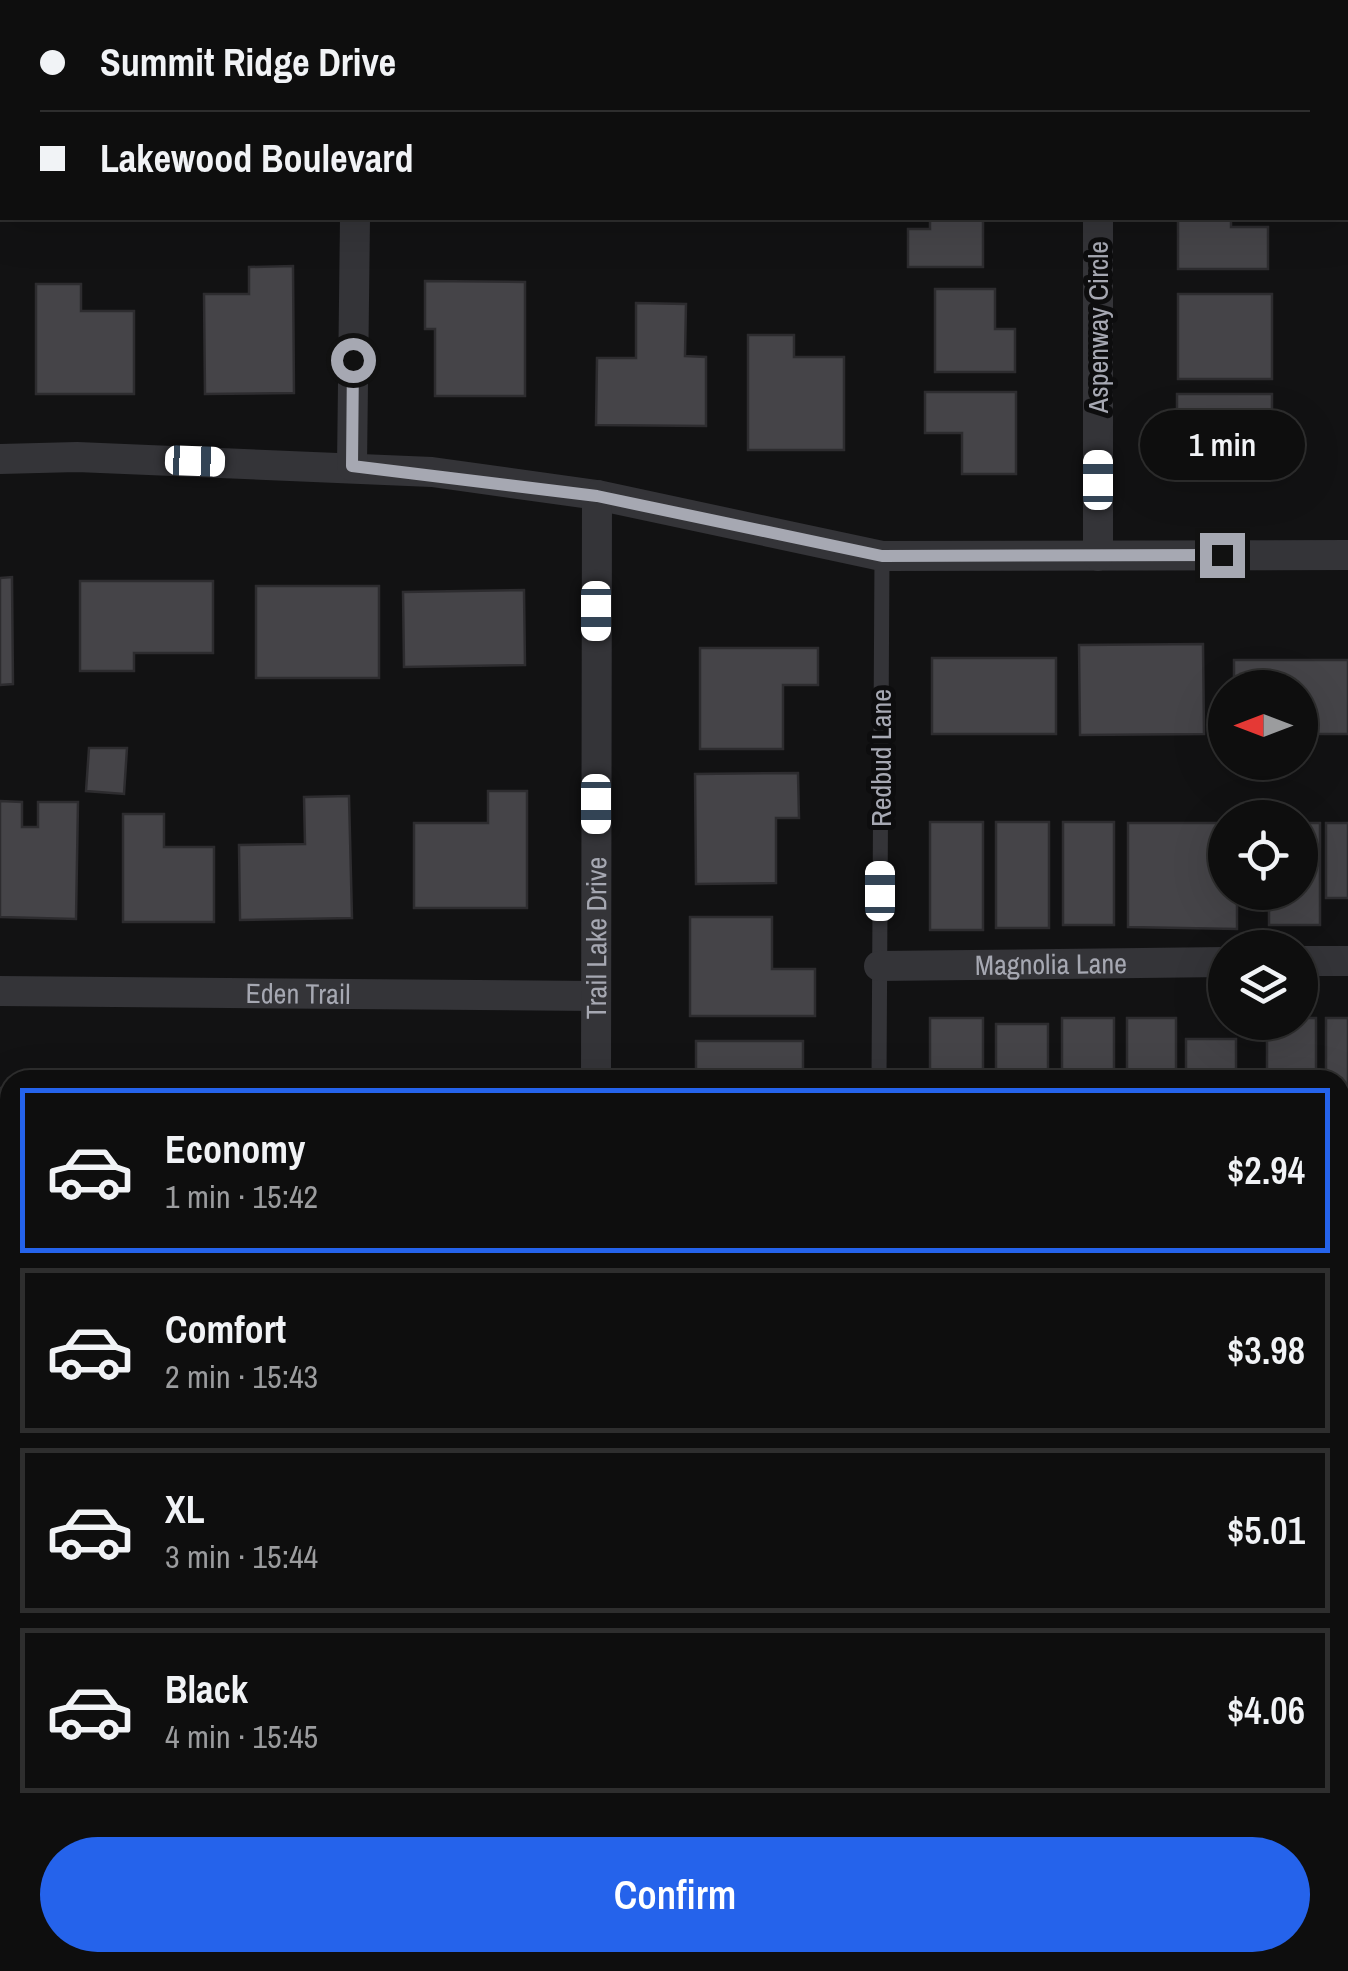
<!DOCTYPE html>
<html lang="en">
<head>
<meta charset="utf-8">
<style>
  body { margin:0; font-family:"Archivo Narrow",sans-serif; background:#1c1c1c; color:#f1f3f6; height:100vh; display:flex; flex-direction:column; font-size:38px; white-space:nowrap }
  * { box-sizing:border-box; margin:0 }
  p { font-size:32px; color:#9b9c9e }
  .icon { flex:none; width:55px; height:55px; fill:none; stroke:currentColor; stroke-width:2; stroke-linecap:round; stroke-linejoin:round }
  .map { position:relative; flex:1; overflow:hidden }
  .side { position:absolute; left:0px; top:1070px; width:1350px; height:902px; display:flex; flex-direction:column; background:#0e0e0e; border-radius:30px 30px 0 0; box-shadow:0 10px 40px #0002,0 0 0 2px #2e2e2e }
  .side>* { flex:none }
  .guide { position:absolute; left:0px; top:0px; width:1350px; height:220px; box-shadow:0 10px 40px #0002,0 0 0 2px #2e2e2e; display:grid; align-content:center; height:220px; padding:0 40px; background:#0e0e0e }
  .needle { width:65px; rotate:270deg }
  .tools { position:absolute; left:1208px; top:670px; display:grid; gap:20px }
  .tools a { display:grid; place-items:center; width:110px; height:110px; border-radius:50%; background:#0e0e0e; box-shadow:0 10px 40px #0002,0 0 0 2px #2e2e2e; font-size:50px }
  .end { position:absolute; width:45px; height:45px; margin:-22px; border:12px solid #a6a8b2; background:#111; box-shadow:0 0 0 5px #111 }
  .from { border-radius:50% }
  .bubble { position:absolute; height:70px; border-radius:35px; background:#0e0e0e; box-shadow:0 10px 40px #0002,0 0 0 2px #2e2e2e; font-size:32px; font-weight:600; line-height:70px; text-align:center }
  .car { position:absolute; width:30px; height:60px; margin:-30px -15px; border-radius:12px; box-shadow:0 0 8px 2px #0007; background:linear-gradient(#fff 24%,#345 0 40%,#fff 0 76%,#345 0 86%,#fff 0) }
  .guide b { display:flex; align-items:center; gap:35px; height:95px; font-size:38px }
  .guide b+b { border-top:2px solid #2e2e2e }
  .guide i { width:25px; height:25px; background:#f1f3f6 }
  ul { padding:18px 0 0; list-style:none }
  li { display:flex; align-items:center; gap:30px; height:165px; margin:0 20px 15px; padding:0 20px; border:5px solid #2e2e2e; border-radius:0px }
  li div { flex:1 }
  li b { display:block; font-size:38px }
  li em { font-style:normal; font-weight:600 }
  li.current { border-color:#2563eb }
  li>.icon { width:90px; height:90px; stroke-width:1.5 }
  .primary-button { display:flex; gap:20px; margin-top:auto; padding:20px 40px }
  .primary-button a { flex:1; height:115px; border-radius:60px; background:#2563eb; color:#fff; font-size:40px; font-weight:600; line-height:115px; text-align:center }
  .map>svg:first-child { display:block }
</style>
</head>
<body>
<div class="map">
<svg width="1348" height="1971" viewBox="0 0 1348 1971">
  <rect width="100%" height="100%" fill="#121213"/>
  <path fill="#454448" stroke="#2d2c2f" stroke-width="2.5" d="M722,0H822L721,2Z
    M899,0H992V2H899Z
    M930,218H1016V219H983V267H908V229H930Z
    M1178,218H1231V227H1268V269H1178Z
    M293,266L294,393L205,394L204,294H249V267Z
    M425,281L525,282V396H435V329H425Z
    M36,284H81V311H134V394H36Z
    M935,289H995V329H1015V372H935Z
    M1178,294H1272V379H1178Z
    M636,303L686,304L685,356L706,357V426L596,425L597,358H636Z
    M748,335H794V357H844V450H748Z
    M925,392H1016V474H962V433H925Z
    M1177,394H1272V435H1240V477H1177Z
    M12,577L13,684L0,685V578Z
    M80,581H213V653H134V671H80Z
    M256,586H379V678H256Z
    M524,590L525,665L404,667L403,592Z
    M1203,644L1204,734L1080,735L1079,645Z
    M700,648H818V685H783V749H700Z
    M932,658H1056V734H932Z
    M1234,660H1348V734H1300V688H1234Z
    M89,748H127L124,794L86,791Z
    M798,773L799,818H776V883L696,884L695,774Z
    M488,791H527V908H414V823H488Z
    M349,796L352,918L240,920L239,845L305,844L304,797Z
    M0,801L22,802V827H38V802H78L76,919L0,917Z
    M123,814H164V847H214V922H123Z
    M930,822H983V930H930Z
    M996,822H1049V928H996Z
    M1063,822H1114V925H1063Z
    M1128,823H1225V892H1237V929L1128,927Z
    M1300,823H1320V925H1269V892H1300Z
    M1326,823H1348V898H1326Z
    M690,917H772V969H815V1016H690Z
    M930,1018H983V1080H930Z
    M1062,1018H1114V1080H1062Z
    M1127,1018H1176V1080H1127Z
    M1300,1018H1316V1080H1267V1022H1300Z
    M1326,1018H1348V1129H1340V1080H1326Z
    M996,1024H1048V1080H996Z
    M1186,1039H1236V1080H1186Z
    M696,1041H803V1080H696Z
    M0,1088H10V1156H0Z
    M1340,1199H1348V1303H1340Z
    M1340,1409H1348V1520H1340Z
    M1340,1587H1348V1687H1340Z
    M1346,1790H1348V1900H1346Z
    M62,1962H105V1971H62Z
    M701,1962H753L760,1971H691Z"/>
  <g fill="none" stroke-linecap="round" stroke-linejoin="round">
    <path stroke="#343438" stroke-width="15" d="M879,1080L882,556
      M1340,1723H1348"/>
    <g stroke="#343438" stroke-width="30">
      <path d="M358,2V0"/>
      <path d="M1099,2V0"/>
      <path d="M0,459L77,457L432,472L597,495L882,556L1348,555"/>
      <path d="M352,466L355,218"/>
      <path d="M1098,556V218"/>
      <path d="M1300,961H1348"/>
      <path id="s1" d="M879,966L1225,962"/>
      <path id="s2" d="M0,991L595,996"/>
      <path id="s3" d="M596,1080L597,495"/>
      <path d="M1340,1343H1348"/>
      <path d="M0,1862L10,1861"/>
    </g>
  </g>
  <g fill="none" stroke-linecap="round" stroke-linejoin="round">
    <path stroke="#a6a8b2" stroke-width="12" d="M353,360L352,466L597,496L882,556L1222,555"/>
  </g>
  <g text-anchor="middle" stroke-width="10" stroke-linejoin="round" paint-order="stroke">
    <g font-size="28" fill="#a6a8b2" stroke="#0d0d0e">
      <text transform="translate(1098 327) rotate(-90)" y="10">Aspenway Circle</text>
      <text transform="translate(881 758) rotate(-90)" y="10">Redbud Lane</text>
      <text dy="10" stroke="none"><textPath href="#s3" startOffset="142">Trail Lake Drive</textPath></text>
      <text dy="10" stroke="none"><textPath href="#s1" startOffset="172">Magnolia Lane</textPath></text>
      <text dy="10" stroke="none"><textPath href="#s2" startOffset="298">Eden Trail</textPath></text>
    </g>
  </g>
</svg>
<div class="tools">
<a><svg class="needle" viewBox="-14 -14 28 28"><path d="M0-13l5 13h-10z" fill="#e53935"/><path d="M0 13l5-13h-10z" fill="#9b9c9e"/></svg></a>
<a><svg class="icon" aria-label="locate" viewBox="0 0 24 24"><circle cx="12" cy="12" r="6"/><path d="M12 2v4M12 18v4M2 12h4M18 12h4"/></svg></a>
<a><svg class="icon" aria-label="layers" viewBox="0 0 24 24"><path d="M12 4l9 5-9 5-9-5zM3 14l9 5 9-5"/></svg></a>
</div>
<i class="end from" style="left:353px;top:360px"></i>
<i class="end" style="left:1222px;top:555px"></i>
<div class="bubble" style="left:1140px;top:410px;width:165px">1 min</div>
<i class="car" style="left:195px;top:461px;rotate:92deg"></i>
<i class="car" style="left:1098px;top:480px;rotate:0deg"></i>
<i class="car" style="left:596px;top:611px;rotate:180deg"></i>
<i class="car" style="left:596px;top:804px;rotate:180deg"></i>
<i class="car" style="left:880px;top:891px;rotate:0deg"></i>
<div class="guide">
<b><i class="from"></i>Summit Ridge Drive</b>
<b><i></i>Lakewood Boulevard</b>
</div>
<section class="side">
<ul>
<li class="current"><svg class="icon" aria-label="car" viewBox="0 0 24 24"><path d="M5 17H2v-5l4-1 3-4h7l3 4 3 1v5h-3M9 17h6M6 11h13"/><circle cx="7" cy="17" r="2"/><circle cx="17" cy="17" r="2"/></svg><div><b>Economy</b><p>1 min · 15:42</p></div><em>$2.94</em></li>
<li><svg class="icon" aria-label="car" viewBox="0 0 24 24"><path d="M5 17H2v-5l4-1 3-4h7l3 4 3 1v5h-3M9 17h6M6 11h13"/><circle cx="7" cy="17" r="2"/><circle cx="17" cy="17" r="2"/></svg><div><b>Comfort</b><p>2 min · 15:43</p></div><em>$3.98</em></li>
<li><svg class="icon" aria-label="car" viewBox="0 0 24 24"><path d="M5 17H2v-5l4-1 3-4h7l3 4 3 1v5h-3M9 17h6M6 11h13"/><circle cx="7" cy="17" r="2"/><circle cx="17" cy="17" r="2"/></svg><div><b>XL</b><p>3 min · 15:44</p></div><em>$5.01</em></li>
<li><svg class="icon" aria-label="car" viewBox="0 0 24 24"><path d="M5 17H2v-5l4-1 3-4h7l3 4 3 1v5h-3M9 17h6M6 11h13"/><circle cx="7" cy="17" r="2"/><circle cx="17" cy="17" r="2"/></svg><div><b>Black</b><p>4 min · 15:45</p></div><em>$4.06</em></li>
</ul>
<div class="primary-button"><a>Confirm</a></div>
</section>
</div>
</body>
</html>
